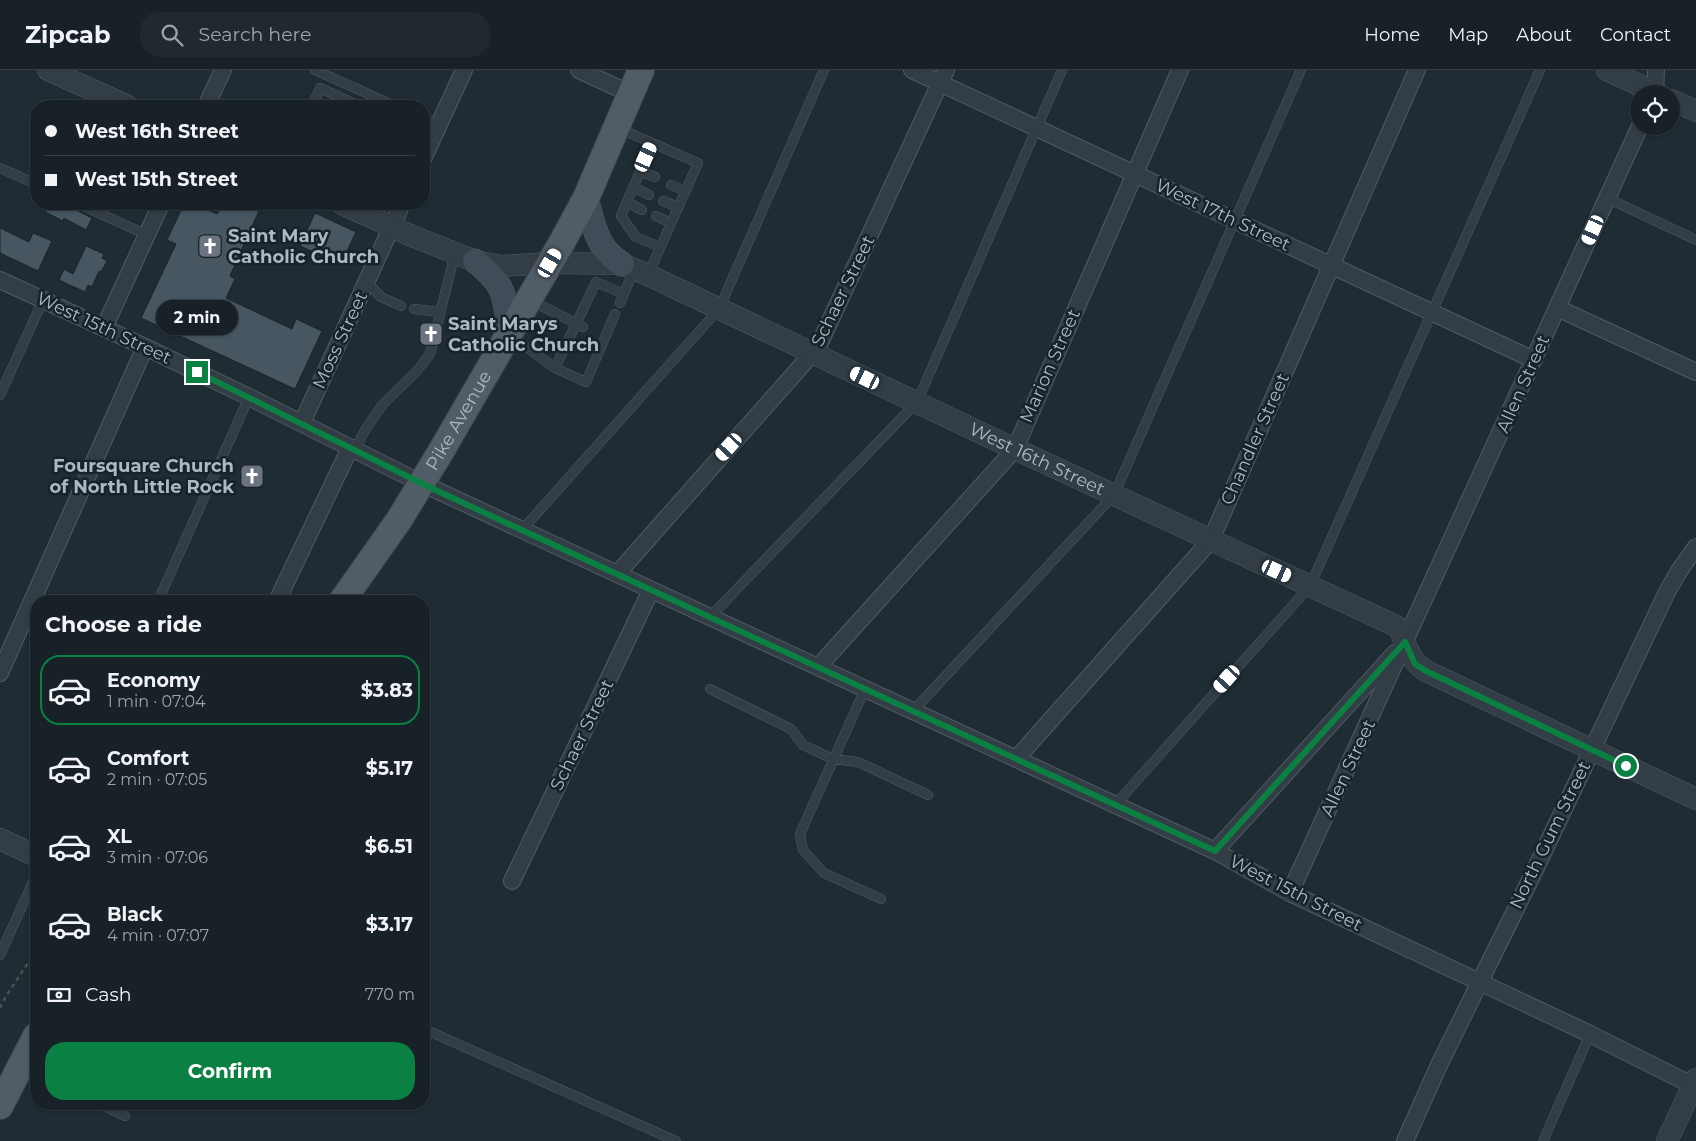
<!DOCTYPE html>
<html lang="en">
<head>
<meta charset="utf-8">
<style>
  body { margin:0; font-family:Montserrat,sans-serif; background:#20292f; color:#f1f3f6; height:100vh; display:flex; flex-direction:column; font-size:19px; white-space:nowrap }
  * { box-sizing:border-box; margin:0 }
  p { font-size:16px; color:#9ea3a7 }
  .icon { flex:none; width:28px; height:28px; fill:none; stroke:currentColor; stroke-width:2; stroke-linecap:round; stroke-linejoin:round }
  .map { position:relative; flex:1; overflow:hidden }
  .side { position:absolute; left:30px; top:525px; width:400px; height:515px; display:flex; flex-direction:column; background:#172127; border-radius:20px; box-shadow:0 1px 4px #0004,0 0 0 1px #363e44 }
  .side>* { flex:none }
  .guide { position:absolute; left:30px; top:30px; width:400px; height:110px; border-radius:20px; box-shadow:0 1px 4px #0004,0 0 0 1px #363e44; display:grid; align-content:center; height:110px; padding:0 15px; background:#172127 }
  .controls { position:absolute; left:1630px; top:15px; display:grid; gap:10px }
  .controls a { display:grid; place-items:center; width:50px; height:50px; border-radius:50%; background:#172127; box-shadow:0 1px 4px #0004,0 0 0 1px #363e44; font-size:25px }
  .end { position:absolute; width:22px; height:22px; margin:-11px; border:6px solid #0b8043; background:#fff; box-shadow:0 0 0 2px #fff }
  .from { border-radius:50% }
  .bubble { position:absolute; height:35px; border-radius:18px; background:#172127; box-shadow:0 1px 4px #0004,0 0 0 1px #363e44; font-size:16px; font-weight:700; line-height:35px; text-align:center }
  .car { position:absolute; width:15px; height:30px; margin:-15px -8px; border-radius:6px; box-shadow:0 0 4px 1px #0007; background:linear-gradient(#fff 24%,#345 0 40%,#fff 0 76%,#345 0 86%,#fff 0) }
  .guide b { display:flex; align-items:center; gap:18px; height:48px; font-size:19px }
  .guide b+b { border-top:1px solid #363e44 }
  .guide i { width:12px; height:12px; background:#f1f3f6 }
  ul { padding:0; list-style:none }
  li { display:flex; align-items:center; gap:15px; height:70px; margin:0 10px 8px; padding:0 5px; border:2px solid transparent; border-radius:20px }
  li div { flex:1 }
  li b { display:block; font-size:19px }
  li em { font-style:normal; font-weight:700 }
  li.current { border-color:#0b8043 }
  li>.icon { width:45px; height:45px; stroke-width:1.5 }
  h2 { padding:0 15px; font-size:22px; line-height:60px }
  .pay { display:flex; align-items:center; gap:12px; height:55px; padding:0 15px; font-size:19px }
  .pay p { margin-inline-start:auto }
  .primary-button { display:flex; gap:10px; margin-top:auto; padding:10px 15px }
  .primary-button a { flex:1; height:58px; border-radius:20px; background:#0b8043; color:#fff; font-size:20px; font-weight:700; line-height:58px; text-align:center }
  header { display:flex; align-items:center; gap:30px; box-sizing:border-box; height:70px; padding:0 25px; background:#172127; border-bottom:1px solid #363e44 }
  header strong { font-size:24px }
  nav { display:flex; gap:28px; margin-inline-start:auto; font-size:18px }
  .search { width:350px; height:45px; background:#20292f; display:flex; align-items:center; gap:12px; box-sizing:border-box; padding:0 18px; border-radius:20px; color:#9ea3a7; font-size:19px }
  .map>svg:first-child { display:block }
</style>
</head>
<body>
<header>
<strong>Zipcab</strong>
<div class="search"><svg class="icon" aria-label="search" viewBox="0 0 24 24"><circle cx="10" cy="10" r="6"/><path d="M15 15l6 6"/></svg>Search here</div>
<nav><a>Home</a><a>Map</a><a>About</a><a>Contact</a></nav>
</header>
<div class="map">
<svg width="1696" height="1071" viewBox="0 0 1696 1071">
  <rect width="100%" height="100%" fill="#1f2c34"/>
  <path fill="#475661" stroke="#1a242c" d="M49,134H64L92,148L86,160L64,148L63,151L45,142Z
    M184,134H194L217,144L222,134H262L230,206L235,209L226,228L292,259L296,249L322,261L295,319L141,248L176,174L167,170Z
    M315,143L356,162L341,194L300,176Z
    M0,158L29,172L33,163L52,171L38,201L0,183Z
    M86,176L104,184L102,188L107,191L101,202L99,201L92,217L88,215L85,222L59,210L64,199L73,204Z"/>
  <g fill="none" stroke-linecap="round" stroke-linejoin="round">
    <g stroke="#505b64" stroke-width="10">
      <path id="service" d="M315,0L395,36
        M312,36L320,18L353,33L352,36
        M424,49L438,56
        M618,58L698,93L648,205
        M652,73L621,146L636,167L660,177
        M0,98L36,114
        M640,101L655,107
        M671,115L685,121
        M633,117L649,125
        M1607,128L1696,170
        M663,131L678,137
        M627,132L642,140
        M79,134L147,165
        M656,146L671,153
        M367,212L381,227L401,236
        M530,230L583,257
        M620,233L634,200
        M414,239L440,242
        M510,265L555,298L586,312L615,244
        M555,298L596,212L624,224
        M0,325L43,230
        M354,380L367,357L383,334L416,302L430,284L455,183
        M522,460L719,239L824,0
        M158,531L249,327
        M710,547L917,332L1062,0
        M710,619L791,659L803,675L833,689L858,692L928,725
        M865,619L800,764L803,780L824,803L881,829
        M913,641L1114,425L1301,0
        M1115,735L1310,516L1540,0
        M0,885L36,805
        M424,959L676,1071
        M99,1034L125,1046
        M1543,1071L1590,964"/>
    </g>
    <g stroke="#505b64" stroke-width="18">
      <path id="minor" d="M579,0L631,24
        M912,0L1534,290
        M1655,24L1656,0
        M206,36L223,0
        M424,87L464,0
        M0,210L145,277L249,327L421,413L1215,781L1290,823L1590,964L1696,1017
        M1557,238L1696,302
        M104,258L161,134
        M302,353L402,134
        M617,504L818,277L946,0
        M277,531L350,378
        M818,597L1015,379L1180,0
        M0,603L145,277
        M1016,689L1211,470L1417,0
        M1215,781L1395,583
        M512,811L651,520
        M1290,823L1640,56
        M1405,1071L1439,995L1534,802L1667,522L1679,501L1696,477"/>
    </g>
    <g stroke="#505b64" stroke-width="22">
      <g id="tertiary">
        <path d="M48,0L128,36"/>
        <path d="M1607,0L1658,24"/>
        <path d="M1671,30L1696,41"/>
        <path id="s1" d="M342,134L412,166L475,191L501,196L550,193L622,194L648,205L1015,379L1394,555L1399,558C1408,578 1408,589 1426,601L1696,729"/>
        <path d="M0,769L36,786"/>
        <path d="M1667,1071L1696,1009"/>
      </g>
    </g>
    <g stroke="#505b64" stroke-width="25">
      <path id="secondary" d="M586,128C594,156 596,178 622,194
        M475,191C507,216 505,227 509,265"/>
    </g>
    <g stroke="#3c464f" stroke-width="28">
      <g id="primary">
        <path id="s2" d="M342,531L399,450L440,383L561,174L586,128L641,0"/>
        <path d="M0,1036L36,966"/>
      </g>
    </g>
    <path stroke="#425656" stroke-width="2.5" stroke-dasharray="4 4" stroke-linecap="butt" d="M0,938L6,926L36,881"/>
    <use href="#service" stroke="#323d45" stroke-width="9"/>
    <use href="#minor" stroke="#323d45" stroke-width="16"/>
    <use href="#tertiary" stroke="#323d45" stroke-width="21"/>
    <use href="#secondary" stroke="#404d58" stroke-width="24"/>
    <use href="#primary" stroke="#505c66" stroke-width="26"/>
  </g>
  <g fill="none" stroke-linecap="round" stroke-linejoin="round">
    <path stroke="#0b8043" stroke-width="6" d="M197,302L431,418L1215,781L1405,572L1415,594L1426,601L1626,696"/>
  </g>
  <defs>
    <g id="church-square" transform="scale(1.25)"><rect x="-9" y="-9" width="18" height="18" rx="4" fill="#6b7280" stroke="#182229"/><path d="M-1.2-6h2.4v3.5h3.3v2.4h-3.3V6h-2.4V-.1h-3.3v-2.4h3.3Z" fill="#fff"/></g>
  </defs>
  <g fill-rule="evenodd">
    <use href="#church-square" x="210" y="176"/>
    <use href="#church-square" x="431" y="264"/>
    <use href="#church-square" x="252" y="406"/>
  </g>
  <g text-anchor="middle" stroke-width="5" stroke-linejoin="round" paint-order="stroke">
    <g font-size="18" fill="#acb8c3" stroke="#182229">
      <text transform="translate(1223 145) rotate(25)" y="6">West 17th Street</text>
      <text transform="translate(843 221) rotate(-64)" y="6">Schaer Street</text>
      <text transform="translate(104 258) rotate(25)" y="6">West 15th Street</text>
      <text transform="translate(340 270) rotate(-65)" y="6">Moss Street</text>
      <text transform="translate(1050 296) rotate(-66)" y="6">Marion Street</text>
      <text transform="translate(1523 314) rotate(-66)" y="6">Allen Street</text>
      <text dy="6" stroke="none"><textPath href="#s2" startOffset="215">Pike Avenue</textPath></text>
      <text transform="translate(1255 369) rotate(-66)" y="6">Chandler Street</text>
      <text dy="6" stroke="none"><textPath href="#s1" startOffset="751">West 16th Street</textPath></text>
      <text transform="translate(582 665) rotate(-64)" y="6">Schaer Street</text>
      <text transform="translate(1348 698) rotate(-65)" y="6">Allen Street</text>
      <text transform="translate(1550 765) rotate(-64)" y="6">North Gum Street</text>
      <text transform="translate(1296 823) rotate(27)" y="6">West 15th Street</text>
    </g>
    <g font-size="18" font-weight="bold" fill="#acb8c3" stroke="#182229" text-anchor="start">
      <text x="228" y="172">Saint Mary<tspan x="228" dy="21">Catholic Church</tspan></text>
      <text x="448" y="260">Saint Marys<tspan x="448" dy="21">Catholic Church</tspan></text>
      <text x="234" y="402" text-anchor="end">Foursquare Church<tspan x="234" dy="21">of North Little Rock</tspan></text>
    </g>
  </g>
</svg>
<div class="controls">
<a><svg class="icon" aria-label="locate" viewBox="0 0 24 24"><circle cx="12" cy="12" r="6"/><path d="M12 2v4M12 18v4M2 12h4M18 12h4"/></svg></a>
</div>
<i class="end from" style="left:1626px;top:696px"></i>
<i class="end" style="left:197px;top:302px"></i>
<div class="bubble" style="left:156px;top:230px;width:82px">2 min</div>
<i class="car" style="left:646px;top:87px;rotate:24deg"></i>
<i class="car" style="left:1593px;top:160px;rotate:204deg"></i>
<i class="car" style="left:550px;top:193px;rotate:30deg"></i>
<i class="car" style="left:865px;top:308px;rotate:296deg"></i>
<i class="car" style="left:729px;top:377px;rotate:222deg"></i>
<i class="car" style="left:1277px;top:501px;rotate:115deg"></i>
<i class="car" style="left:1227px;top:609px;rotate:222deg"></i>
<div class="guide">
<b><i class="from"></i>West 16th Street</b>
<b><i></i>West 15th Street</b>
</div>
<section class="side">
<h2>Choose a ride</h2>
<ul>
<li class="current"><svg class="icon" aria-label="car" viewBox="0 0 24 24"><path d="M5 17H2v-5l4-1 3-4h7l3 4 3 1v5h-3M9 17h6M6 11h13"/><circle cx="7" cy="17" r="2"/><circle cx="17" cy="17" r="2"/></svg><div><b>Economy</b><p>1 min · 07:04</p></div><em>$3.83</em></li>
<li><svg class="icon" aria-label="car" viewBox="0 0 24 24"><path d="M5 17H2v-5l4-1 3-4h7l3 4 3 1v5h-3M9 17h6M6 11h13"/><circle cx="7" cy="17" r="2"/><circle cx="17" cy="17" r="2"/></svg><div><b>Comfort</b><p>2 min · 07:05</p></div><em>$5.17</em></li>
<li><svg class="icon" aria-label="car" viewBox="0 0 24 24"><path d="M5 17H2v-5l4-1 3-4h7l3 4 3 1v5h-3M9 17h6M6 11h13"/><circle cx="7" cy="17" r="2"/><circle cx="17" cy="17" r="2"/></svg><div><b>XL</b><p>3 min · 07:06</p></div><em>$6.51</em></li>
<li><svg class="icon" aria-label="car" viewBox="0 0 24 24"><path d="M5 17H2v-5l4-1 3-4h7l3 4 3 1v5h-3M9 17h6M6 11h13"/><circle cx="7" cy="17" r="2"/><circle cx="17" cy="17" r="2"/></svg><div><b>Black</b><p>4 min · 07:07</p></div><em>$3.17</em></li>
</ul>
<div class="pay"><svg class="icon" aria-label="cash" viewBox="0 0 24 24"><path d="M3 7h18v10H3z"/><circle cx="12" cy="12" r="2"/></svg>Cash<p>770 m</p></div>
<div class="primary-button"><a>Confirm</a></div>
</section>
</div>
</body>
</html>
